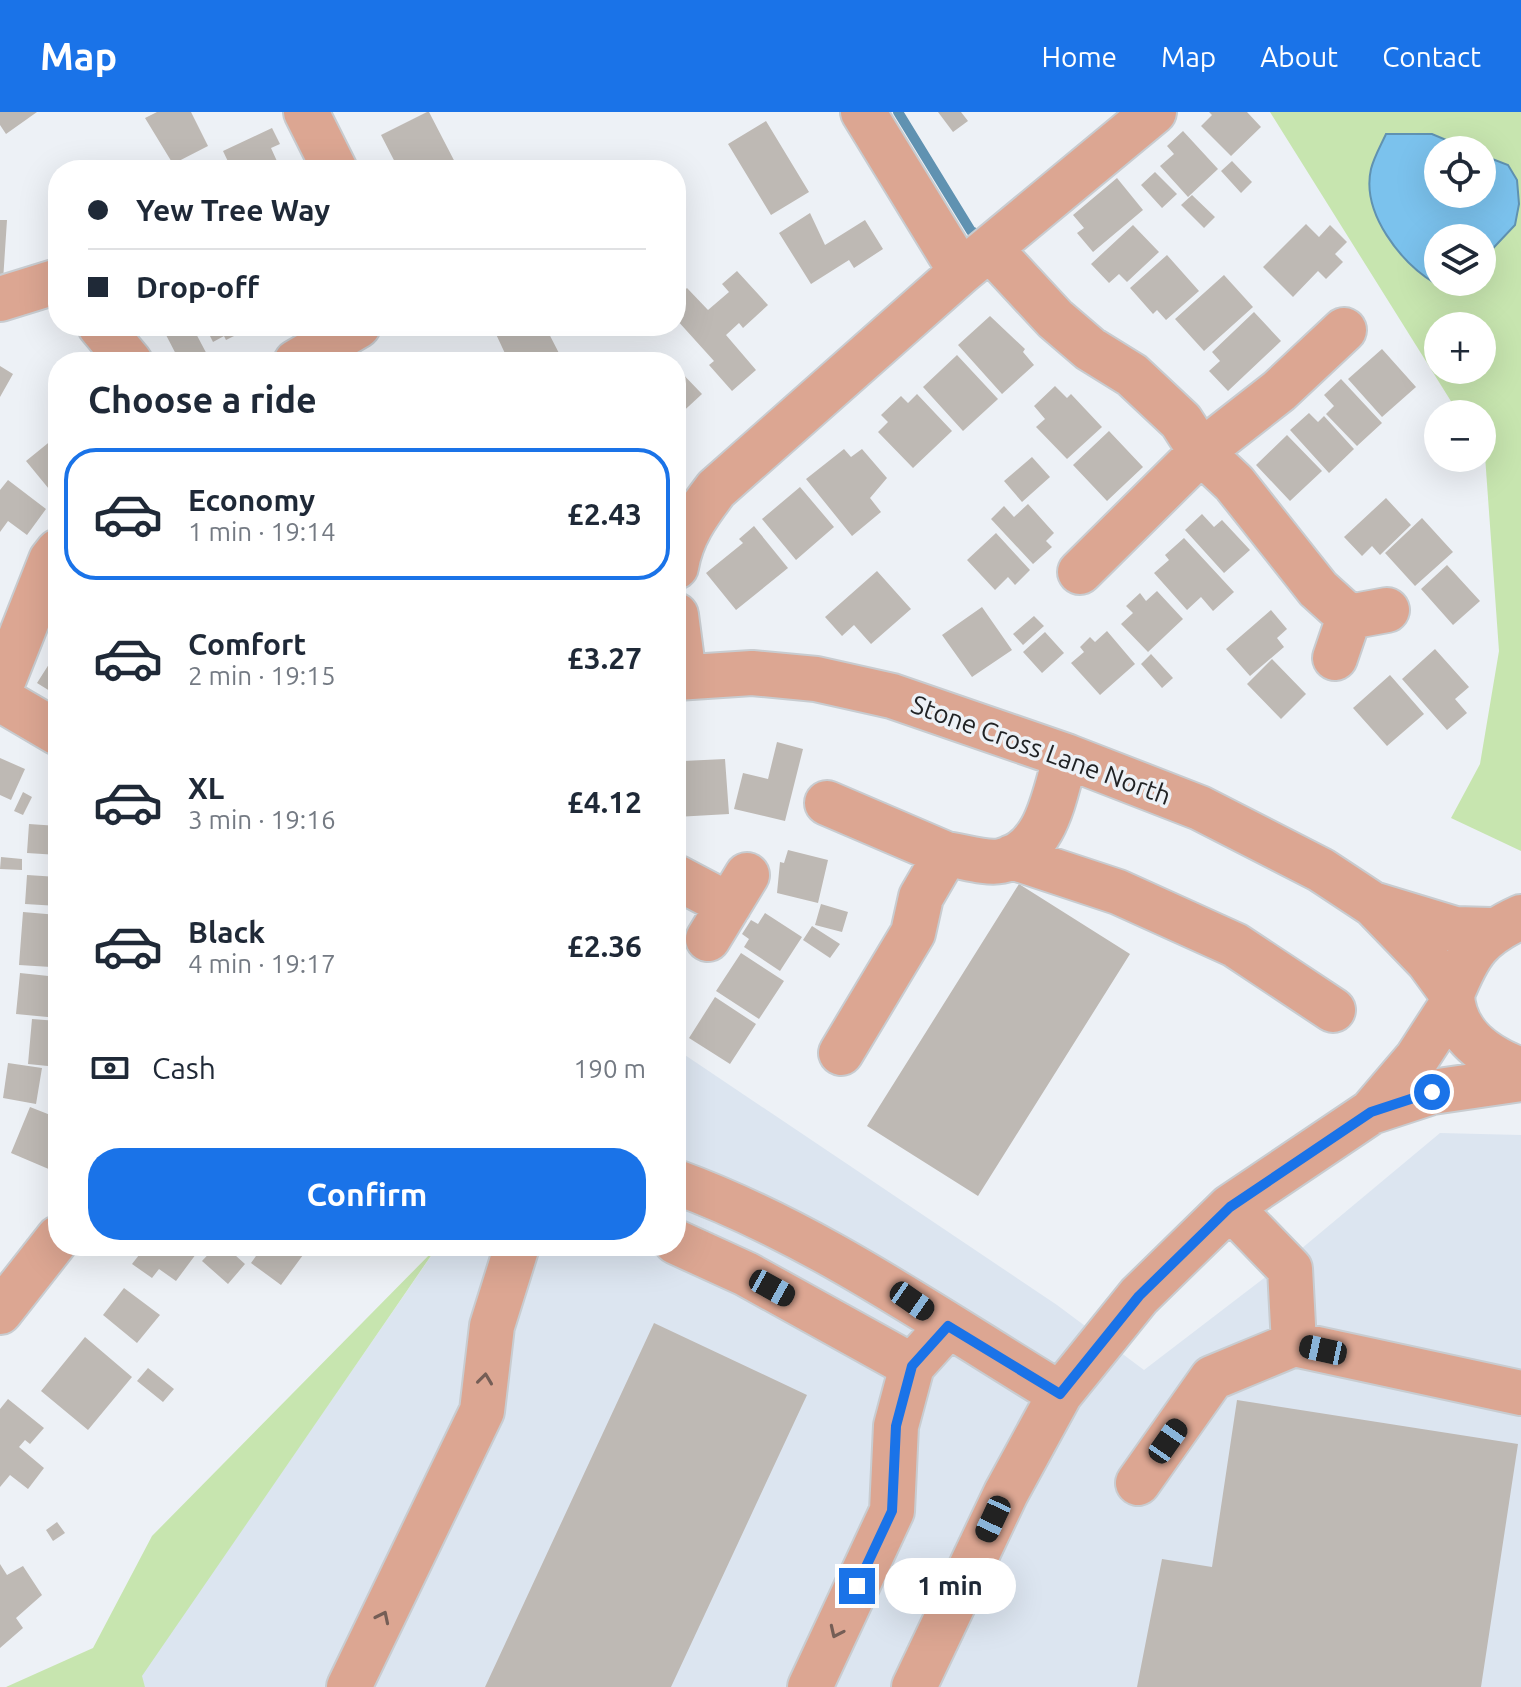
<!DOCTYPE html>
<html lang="en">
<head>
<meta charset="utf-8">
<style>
  body { margin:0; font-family:Ubuntu,sans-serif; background:#f2f2f3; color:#1f2937; height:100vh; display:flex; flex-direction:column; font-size:30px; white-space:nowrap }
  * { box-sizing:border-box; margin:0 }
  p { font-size:26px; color:#747a83 }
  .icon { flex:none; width:44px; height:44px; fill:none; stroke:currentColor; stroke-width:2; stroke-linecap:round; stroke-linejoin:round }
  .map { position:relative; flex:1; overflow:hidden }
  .panel { position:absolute; left:48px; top:240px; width:638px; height:904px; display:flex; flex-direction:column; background:#fff; border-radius:32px; box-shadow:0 8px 32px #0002 }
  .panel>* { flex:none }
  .guide { position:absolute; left:48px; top:48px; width:638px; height:176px; border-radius:32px; box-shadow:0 8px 32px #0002; display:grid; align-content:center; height:176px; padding:0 40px; background:#fff }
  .tools { position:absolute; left:1424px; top:24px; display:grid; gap:16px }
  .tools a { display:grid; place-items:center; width:72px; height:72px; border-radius:50%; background:#fff; box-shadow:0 8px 32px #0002; font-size:40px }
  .end { position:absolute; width:36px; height:36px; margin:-18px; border:10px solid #1a73e8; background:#fff; box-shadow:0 0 0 4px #fff }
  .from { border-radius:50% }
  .bubble { position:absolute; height:56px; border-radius:28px; background:#fff; box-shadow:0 8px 32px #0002; font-size:26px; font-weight:700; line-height:56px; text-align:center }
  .car { position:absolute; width:24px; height:48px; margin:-24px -12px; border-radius:10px; box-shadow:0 0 6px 2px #0007; background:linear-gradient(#222 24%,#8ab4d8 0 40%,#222 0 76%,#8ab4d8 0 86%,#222 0) }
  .guide b { display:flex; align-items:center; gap:28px; height:76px; font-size:30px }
  .guide b+b { border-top:2px solid #e0e1e3 }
  .guide i { width:20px; height:20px; background:#1f2937 }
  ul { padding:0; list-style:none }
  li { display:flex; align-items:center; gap:24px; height:132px; margin:0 16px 12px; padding:0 24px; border:4px solid transparent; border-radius:32px }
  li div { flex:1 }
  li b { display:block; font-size:30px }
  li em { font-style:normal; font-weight:700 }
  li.active { border-color:#1a73e8 }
  li>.icon { width:72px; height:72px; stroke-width:1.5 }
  h2 { padding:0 40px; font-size:36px; line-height:96px }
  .pay { display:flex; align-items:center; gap:20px; height:88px; padding:0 40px; font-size:30px }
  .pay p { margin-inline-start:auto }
  .cta { display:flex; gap:16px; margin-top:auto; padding:16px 40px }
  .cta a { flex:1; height:92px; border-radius:32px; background:#1a73e8; color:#fff; font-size:32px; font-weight:700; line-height:92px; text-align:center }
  header { display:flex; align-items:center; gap:48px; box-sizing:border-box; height:112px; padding:0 40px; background:#1a73e8; color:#fff }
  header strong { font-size:38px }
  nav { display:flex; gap:44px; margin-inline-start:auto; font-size:28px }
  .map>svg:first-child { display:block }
</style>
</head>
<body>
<header>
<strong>Map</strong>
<nav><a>Home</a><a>Map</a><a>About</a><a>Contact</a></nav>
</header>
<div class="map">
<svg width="1521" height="1575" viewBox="0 0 1521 1575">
  <rect width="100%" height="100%" fill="#edf1f6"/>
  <path fill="#dce5f0" d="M676,937L1057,1193L1144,1258L1289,1147L1440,1021L1521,1023V1575H145L141,1564L438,1134H676Z"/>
  <path fill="#c7e5af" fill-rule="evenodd" d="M1270,0H1521V739L1451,706L1480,652L1499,539L1482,302H1459ZM1438,38H1482V82H1438ZM1438,126H1482V170H1438ZM1438,214H1482V258H1438Z
    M437,1135L142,1564L145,1575H6L93,1536L152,1424Z"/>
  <path fill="#7bc2ed" stroke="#6092b1" stroke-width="2" d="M1386,22H1432L1470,38H1438V82H1482V43L1508,53L1517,68L1519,92L1515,113L1482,148V126H1438L1440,170L1436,172C1401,151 1361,101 1371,57C1374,45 1381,33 1386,22Z"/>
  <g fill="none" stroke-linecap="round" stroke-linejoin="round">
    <path stroke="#6092b1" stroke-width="10" d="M898,0L971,119L980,123L983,120"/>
  </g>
  <path fill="#beb9b4" d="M0,0H37L6,22L0,13Z
    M157,0H191L208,34L173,52L145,6Z
    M427,0H429L459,58H399L381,23Z
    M938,0H961L968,9L953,20Z
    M1209,0H1247L1261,15L1231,44L1201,14L1212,3Z
    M766,9L809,80L771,103L728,32Z
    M272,16L280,32L271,36L276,47L281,57L290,53L293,58H232L223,39Z
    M1183,19L1218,57L1188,85L1160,54L1174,42L1167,34Z
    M1232,49L1252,70L1241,81L1221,59Z
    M1155,60L1177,82L1162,96L1141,73Z
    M1117,66L1143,98L1093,140L1077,121L1084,116L1073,103Z
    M1192,83L1215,105L1204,116L1181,93Z
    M810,101L825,133L865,108L883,137L854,156L849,148L811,172L779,121Z
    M0,108H7L3,169L0,168Z
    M1306,112L1319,125L1330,113L1347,130L1335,142L1343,150L1326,167L1318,159L1293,185L1263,155Z
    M1133,113L1159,140L1127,170L1119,162L1109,171L1091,152Z
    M1167,143L1199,179L1166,208L1157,198L1153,202L1130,176Z
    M737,159L768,193L743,216L739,211L726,223L756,258L732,279L709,253L714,249L676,207V186L687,176L708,198L729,180L722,172Z
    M1224,163L1253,195L1204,239L1175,207Z
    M1254,200L1281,229L1228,279L1209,259L1220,249L1212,240Z
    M990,204L1025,237L1023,240L1034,253L1002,282L958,233Z
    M179,214H192L211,250H180L165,221Z
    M205,214H254L226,228L224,224L213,230Z
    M507,214H545L562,247L509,250L495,220Z
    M1382,237L1416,275L1382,305L1348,267Z
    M957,243L998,287L963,319L923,275Z
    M0,254L13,262L0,285Z
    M676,255L702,282L676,306Z
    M1341,267L1382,311L1357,334L1326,302L1334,294L1324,283Z
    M1055,274L1067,286L1071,282L1102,315L1067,347L1036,315L1045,307L1034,294Z
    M917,282L952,319L913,356L878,320L888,310L881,303L901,284L908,291Z
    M1309,301L1318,310L1324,304L1354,337L1329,361L1290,318Z
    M1109,319L1143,355L1107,389L1073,353Z
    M58,323V388L26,349Z
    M1287,323L1322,359L1290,389L1256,353Z
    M844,337L851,345L862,337L887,366L870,386L881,400L852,424L806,367Z
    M1032,345L1050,365L1022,390L1004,369Z
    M8,368L46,397L27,423L8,409L0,420V378Z
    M800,375L834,415L796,448L762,407Z
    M1386,386L1411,413L1380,443L1372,434L1362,444L1344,425Z
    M1028,392L1054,421L1046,429L1052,435L1033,452L991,407L1004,394L1014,405Z
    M1202,402L1214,415L1222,408L1250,438L1224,461L1185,418Z
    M1422,406L1453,440L1415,474L1385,441Z
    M754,414L788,456L736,498L706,461L743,431L739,427Z
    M996,421L1030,458L1015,473L1008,465L995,478L967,448Z
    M1184,426L1234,480L1213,499L1201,485L1187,498L1154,461L1169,448L1165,443Z
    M1447,453L1480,489L1453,513L1421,477Z
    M877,459L911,497L871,532L854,513L842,524L825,505Z
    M1157,479L1183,507L1148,540L1121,512L1133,501L1126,494L1140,481L1146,489Z
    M982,495L1012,538L972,565L942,523Z
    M1271,498L1287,517L1277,526L1284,535L1250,564L1226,537Z
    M1034,504L1044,514L1023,533L1013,522Z
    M1107,519L1135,552L1100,583L1071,551L1084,540L1080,535L1090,525L1095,530Z
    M1045,520L1064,541L1042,561L1023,540Z
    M1435,537L1469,575L1455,587L1467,601L1447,618L1402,567Z
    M58,538V584L37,571Z
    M1151,542L1173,566L1162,576L1141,552Z
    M1272,547L1306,582L1281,607L1247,572Z
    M1390,563L1424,602L1387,634L1353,596Z
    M777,630L803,637L785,709L734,697L743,661L768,667Z
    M0,646L25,657L11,688L0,683Z
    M725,647L729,702L676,705V671H684L683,649Z
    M23,680L32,685L23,703L14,699Z
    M29,712L58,714V743L27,741Z
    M788,738L828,748L818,791L777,781L780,750L784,751Z
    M1,745L22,747V758L0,757Z
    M27,763L58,765V794L25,792Z
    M1019,772L1130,842L978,1084L867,1014Z
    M821,792L848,800L842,820L815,813Z
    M23,800L58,803V830L53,829L51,855L19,853Z
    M765,801L802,825L780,859L744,835L749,827L742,822L751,808L758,812Z
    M812,814L840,832L830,846L803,828Z
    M741,841L784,869L759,907L716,879Z
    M20,861L58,865V906L16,902Z
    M715,885L756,912L730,952L689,926Z
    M32,907L58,909V955L28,952Z
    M8,951L42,956L36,992L3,986Z
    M30,995L58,1006V1061L11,1041Z
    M146,1134H194L199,1138L176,1169L159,1157L152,1166L132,1152Z
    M216,1134H225L245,1152L228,1172L202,1149Z
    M263,1134H291L303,1143L281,1173L251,1151Z
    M124,1176L160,1203L137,1231L103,1203Z
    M654,1211L807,1283L671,1575H485Z
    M85,1225L132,1265L88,1318L41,1279Z
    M148,1256L174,1277L163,1290L137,1269Z
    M8,1287L44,1316L30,1332L25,1328L19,1335L44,1356L28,1377L10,1363L0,1375V1297Z
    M1237,1288L1518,1332L1481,1575H1137L1162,1447L1212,1455Z
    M57,1410L65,1421L53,1429L46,1418Z
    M0,1452L7,1463L23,1454L42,1483L16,1506L23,1516L0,1536Z"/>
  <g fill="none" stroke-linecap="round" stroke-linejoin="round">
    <g stroke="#c8ccd0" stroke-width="48">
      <path id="minor" d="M306,0L335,58
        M863,0L961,160
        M991,138L1055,207L1090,237L1132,263L1181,309L1201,340L1234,371L1318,477L1349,505
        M0,187L58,169
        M100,214L130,250
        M296,250L358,214
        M676,455C681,424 697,402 716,377L961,160L1154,0
        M1080,460L1201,340L1279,279L1344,218
        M676,503L684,564
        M1335,546L1349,505L1387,498
        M676,566L752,561L816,567L892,584L1066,644L1200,696L1321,758L1374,793L1428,849L1452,882
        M0,577L51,448L58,439
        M0,587L58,621
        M827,691L946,742
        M1012,745L1118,780L1235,833L1333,898
        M676,765L729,793
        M1376,793L1455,817L1491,818
        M1521,805C1479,824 1469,840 1452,882C1453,923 1486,945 1521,958
        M708,827L747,763
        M841,941L913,821L921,785L946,742C962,744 986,752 1001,749C1048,739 1054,682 1066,644
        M1371,1000L1417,946L1452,892
        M676,1070C815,1121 934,1206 1060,1282
        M676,1130L746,1162L912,1254
        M0,1200L58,1126
        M1294,1232L1521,1281
        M1138,1371L1212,1266L1294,1232L1290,1157L1230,1095
        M349,1575L482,1299L492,1214L517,1134
        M810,1575L892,1399L896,1314L912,1254L948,1214
        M914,1575L1006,1381L1060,1282L1139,1184L1230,1095L1371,1000L1432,980L1521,967"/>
    </g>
    <use href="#minor" stroke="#dca692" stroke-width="44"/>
  </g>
  <defs><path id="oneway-chevron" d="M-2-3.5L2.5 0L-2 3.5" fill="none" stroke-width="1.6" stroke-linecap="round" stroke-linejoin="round" transform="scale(2)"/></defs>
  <g stroke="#755e56">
    <use href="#oneway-chevron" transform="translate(485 1267) rotate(-83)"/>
    <use href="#oneway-chevron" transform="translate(383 1505) rotate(-64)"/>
    <use href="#oneway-chevron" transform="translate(836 1520) rotate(115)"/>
  </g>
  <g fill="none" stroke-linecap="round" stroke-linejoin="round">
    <path stroke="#1a73e8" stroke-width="10" d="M857,1474L892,1399L896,1314L912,1254L948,1214L1060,1282L1139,1184L1230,1095L1371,1000L1432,980"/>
  </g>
  <g text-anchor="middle" stroke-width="7" stroke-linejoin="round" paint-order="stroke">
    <g font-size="26" fill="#212325" stroke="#edf1f6">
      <text transform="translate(1041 638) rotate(20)" y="9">Stone Cross Lane North</text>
    </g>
  </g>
</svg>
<div class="tools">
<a><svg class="icon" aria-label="locate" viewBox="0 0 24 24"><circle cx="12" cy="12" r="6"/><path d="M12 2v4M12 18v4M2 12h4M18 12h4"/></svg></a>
<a><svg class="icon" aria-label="layers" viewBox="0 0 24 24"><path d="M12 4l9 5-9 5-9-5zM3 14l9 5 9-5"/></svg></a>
<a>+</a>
<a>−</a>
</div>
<i class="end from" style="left:1432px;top:980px"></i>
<i class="end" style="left:857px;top:1474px"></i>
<div class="bubble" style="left:884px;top:1446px;width:132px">1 min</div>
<i class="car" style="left:772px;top:1176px;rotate:119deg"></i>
<i class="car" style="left:912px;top:1189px;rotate:125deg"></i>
<i class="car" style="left:1323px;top:1238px;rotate:282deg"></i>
<i class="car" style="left:1168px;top:1329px;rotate:35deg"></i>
<i class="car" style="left:993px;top:1407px;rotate:205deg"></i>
<div class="guide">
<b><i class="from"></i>Yew Tree Way</b>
<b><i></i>Drop-off</b>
</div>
<section class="panel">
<h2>Choose a ride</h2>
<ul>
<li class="active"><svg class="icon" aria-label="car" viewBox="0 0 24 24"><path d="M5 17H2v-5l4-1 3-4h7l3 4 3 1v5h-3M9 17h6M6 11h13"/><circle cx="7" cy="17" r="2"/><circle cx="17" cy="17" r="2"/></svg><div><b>Economy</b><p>1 min · 19:14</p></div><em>£2.43</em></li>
<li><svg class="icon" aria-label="car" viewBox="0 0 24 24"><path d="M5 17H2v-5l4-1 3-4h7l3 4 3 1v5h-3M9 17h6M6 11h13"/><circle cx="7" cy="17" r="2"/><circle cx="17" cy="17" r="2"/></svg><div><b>Comfort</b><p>2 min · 19:15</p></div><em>£3.27</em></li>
<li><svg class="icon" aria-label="car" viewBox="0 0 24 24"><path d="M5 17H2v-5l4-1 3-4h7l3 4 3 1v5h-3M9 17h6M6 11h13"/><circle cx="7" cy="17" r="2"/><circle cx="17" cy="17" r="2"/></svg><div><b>XL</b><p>3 min · 19:16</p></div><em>£4.12</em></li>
<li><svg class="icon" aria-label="car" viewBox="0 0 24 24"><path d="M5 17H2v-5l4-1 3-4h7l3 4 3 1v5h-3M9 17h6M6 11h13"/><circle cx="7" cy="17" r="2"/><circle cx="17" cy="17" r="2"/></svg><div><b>Black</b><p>4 min · 19:17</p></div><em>£2.36</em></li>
</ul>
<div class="pay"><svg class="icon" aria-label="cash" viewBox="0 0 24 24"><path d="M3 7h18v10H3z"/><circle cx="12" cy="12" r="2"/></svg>Cash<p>190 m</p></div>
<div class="cta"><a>Confirm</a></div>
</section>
</div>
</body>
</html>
